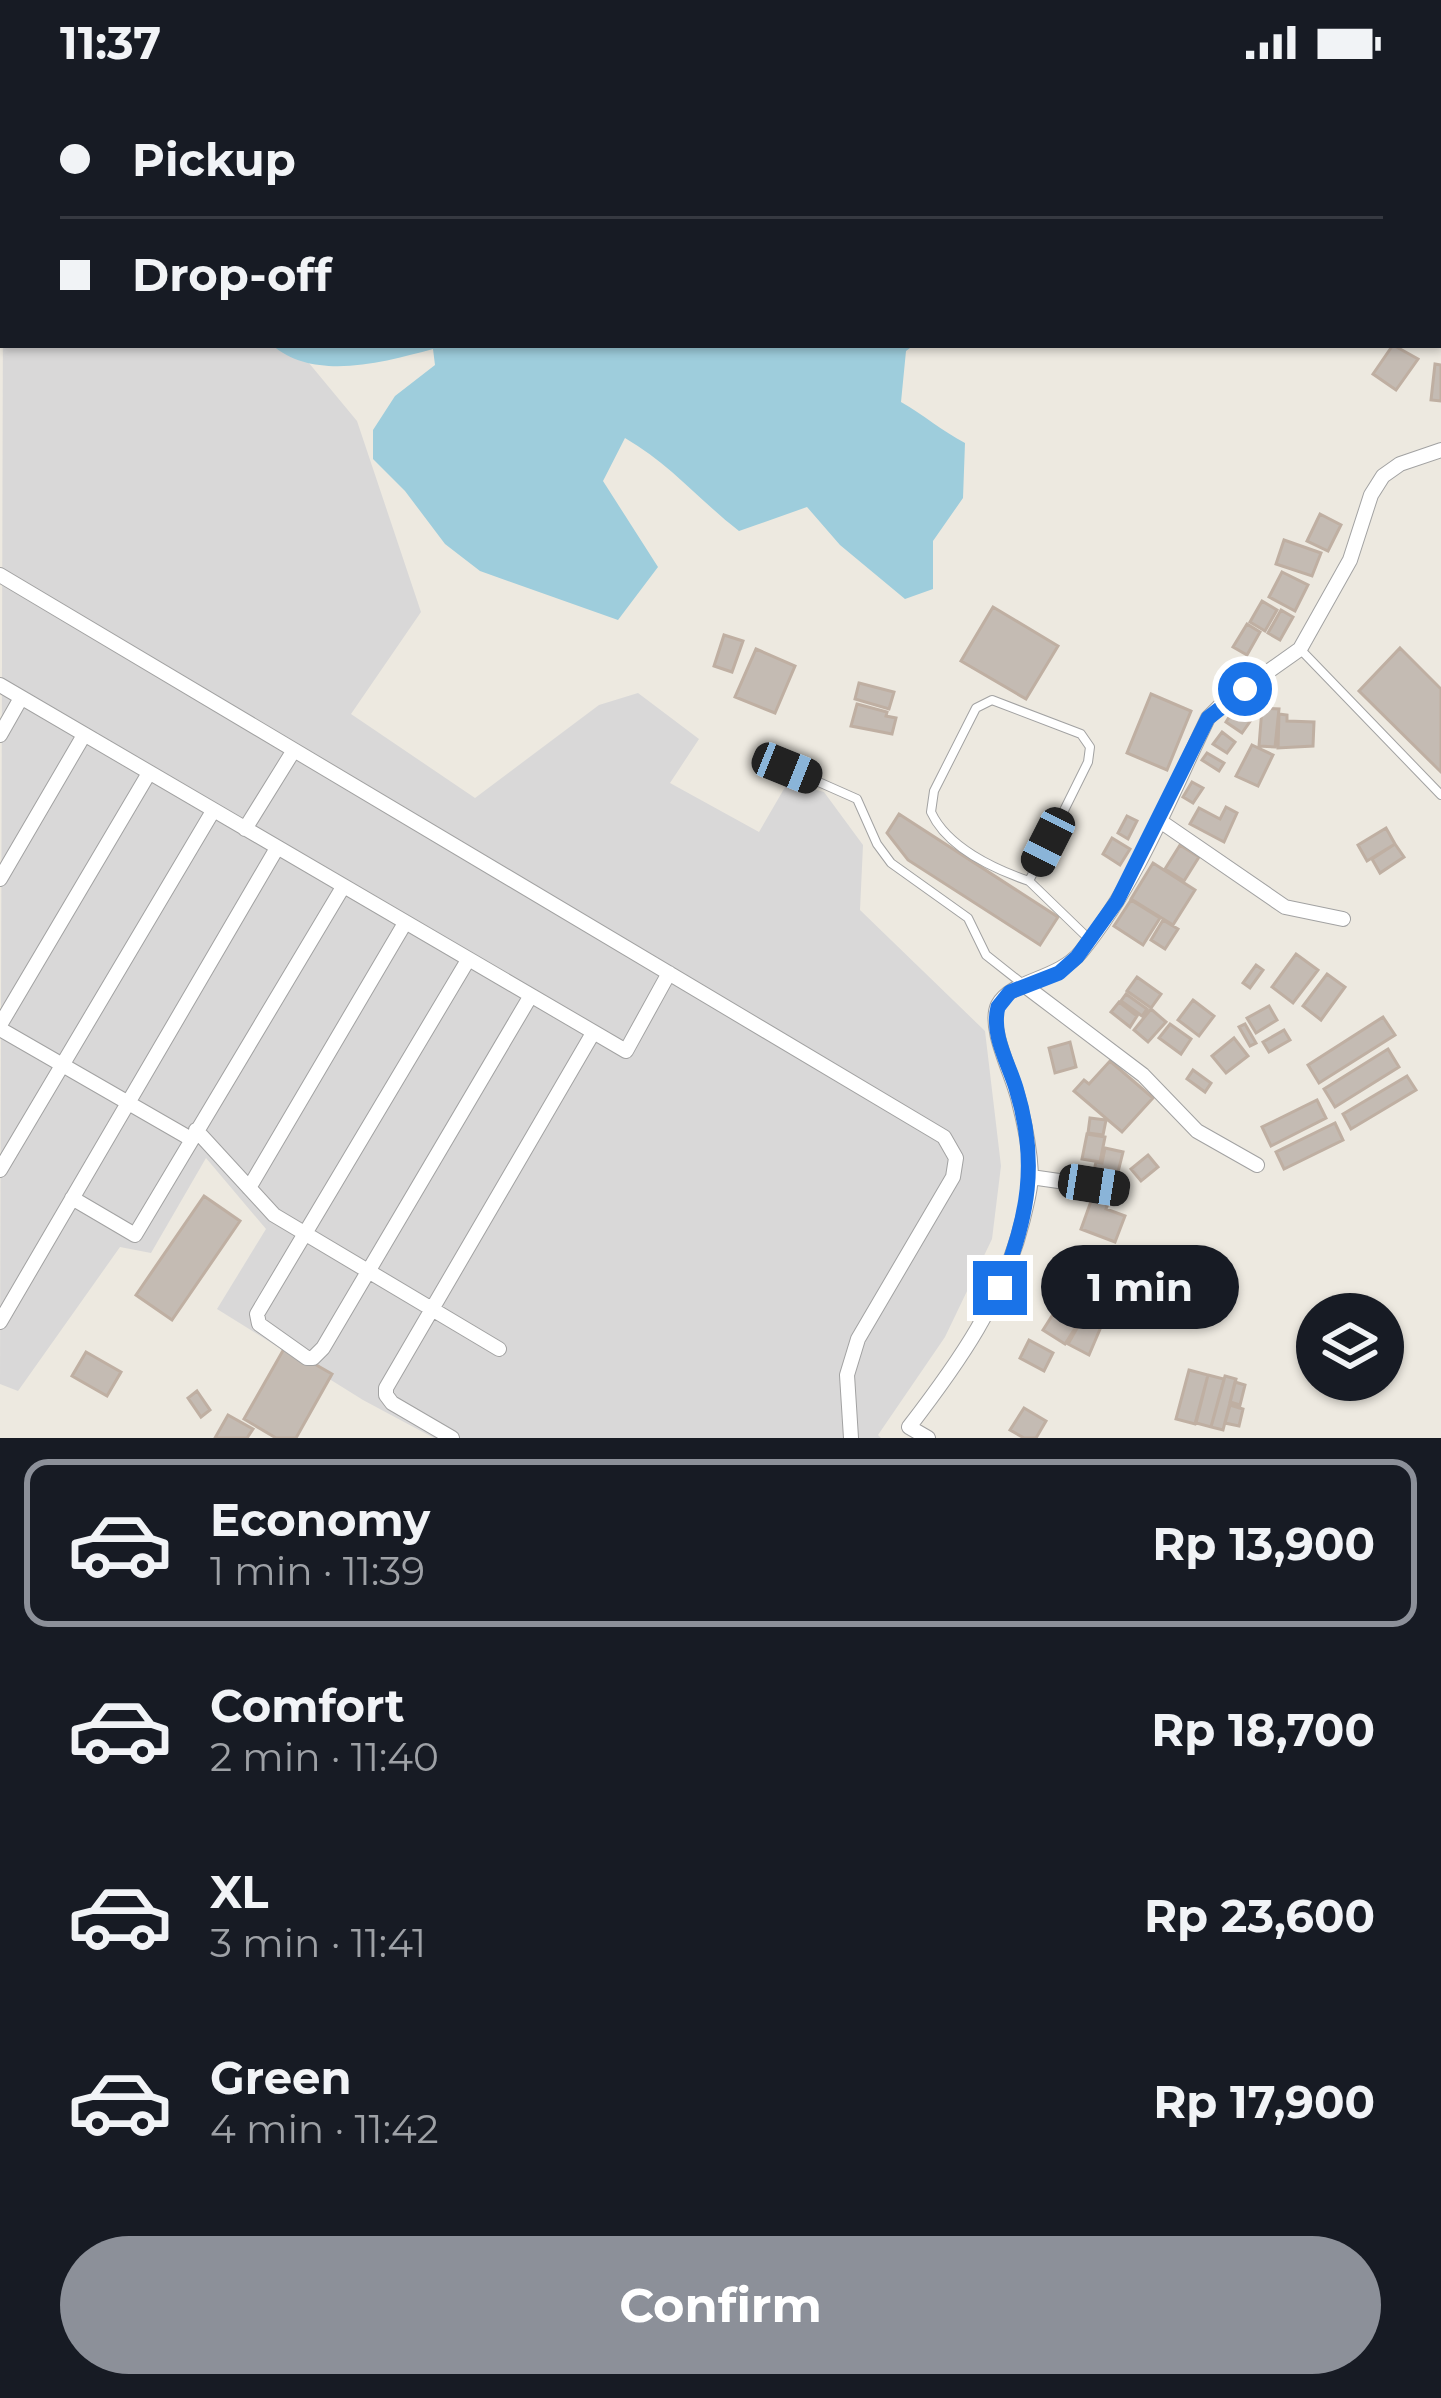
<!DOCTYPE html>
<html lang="en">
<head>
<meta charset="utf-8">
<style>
  body { margin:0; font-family:Montserrat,sans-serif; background:#20242c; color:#f1f3f6; height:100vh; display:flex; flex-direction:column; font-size:45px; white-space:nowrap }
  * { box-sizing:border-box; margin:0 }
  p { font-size:39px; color:#9ea1a6 }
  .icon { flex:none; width:66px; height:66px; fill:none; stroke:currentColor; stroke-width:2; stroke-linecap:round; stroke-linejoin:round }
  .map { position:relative; height:1354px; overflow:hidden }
  .drawer { display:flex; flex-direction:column; background:#171b24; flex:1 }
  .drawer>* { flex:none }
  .guide { position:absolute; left:0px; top:0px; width:1443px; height:264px; box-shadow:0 3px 9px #0004; display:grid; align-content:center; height:264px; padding:0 60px; background:#171b24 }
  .fabs { position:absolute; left:1296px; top:1209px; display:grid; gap:24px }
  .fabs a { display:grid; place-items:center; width:108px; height:108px; border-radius:50%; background:#171b24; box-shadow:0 3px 9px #0004; font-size:60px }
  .end { position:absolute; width:54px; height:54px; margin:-27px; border:15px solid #1a73e8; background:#fff; box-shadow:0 0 0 6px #fff }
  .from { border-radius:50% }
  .bubble { position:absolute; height:84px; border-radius:42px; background:#171b24; box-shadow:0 3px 9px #0004; font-size:39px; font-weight:700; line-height:84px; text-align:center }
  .car { position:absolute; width:36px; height:72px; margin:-36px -18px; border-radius:15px; box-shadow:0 0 9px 3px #0007; background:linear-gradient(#222 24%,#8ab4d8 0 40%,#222 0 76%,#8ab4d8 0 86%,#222 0) }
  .guide b { display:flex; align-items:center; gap:42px; height:114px; font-size:45px }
  .guide b+b { border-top:3px solid #363941 }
  .guide i { width:30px; height:30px; background:#f1f3f6 }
  ul { padding:21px 0 0; list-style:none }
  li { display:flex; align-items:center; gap:36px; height:168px; margin:0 24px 18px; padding:0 36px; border:6px solid transparent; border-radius:24px }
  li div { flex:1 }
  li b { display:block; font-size:45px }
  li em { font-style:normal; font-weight:700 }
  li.current { border-color:#8c9099 }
  li>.icon { width:108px; height:108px; stroke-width:1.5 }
  .action { display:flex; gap:24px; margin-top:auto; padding:24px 60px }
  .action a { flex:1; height:138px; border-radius:72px; background:#8c9099; color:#fff; font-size:48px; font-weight:700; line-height:138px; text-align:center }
  .status { display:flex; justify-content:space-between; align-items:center; height:84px; padding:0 60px; background:#171b24; direction:ltr }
  .status svg { height:33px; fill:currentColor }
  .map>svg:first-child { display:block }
</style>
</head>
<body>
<div class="status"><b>11:37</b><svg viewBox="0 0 49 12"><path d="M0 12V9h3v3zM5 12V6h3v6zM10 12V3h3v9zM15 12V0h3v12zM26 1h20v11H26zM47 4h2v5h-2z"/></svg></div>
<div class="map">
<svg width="1441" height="1354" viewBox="0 0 1441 1354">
  <rect width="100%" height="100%" fill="#ede9e0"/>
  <path fill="#d9d8d8" d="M3,217V261H294L357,337L421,528L351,630L475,714L599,621L638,609L699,655L670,699L759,748L788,698L824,708L863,761L860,826L985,947L1001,1082L992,1155L945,1253L878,1351L881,1354H434L363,1316L217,1225L266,1145L206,1074L151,1169L120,1163L18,1307L0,1300Z"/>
  <path fill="#9ecddc" d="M527,0H886L526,3Z
    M272,261H914L906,267L901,318C924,331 942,347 965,359L963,414L933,457V505L905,515L840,461L807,423L739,447C699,416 670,380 625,354L603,397L658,483L618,536L480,487L445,460L405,407L373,375V346L395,312L435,281L433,265C384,278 315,298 272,261Z"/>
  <path fill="#c4bbb3" stroke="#bfafa2" stroke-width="3" d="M1393,261L1418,275L1396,306L1373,290Z
    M1435,280L1441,281V317L1431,316Z
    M1320,430L1341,441L1328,467L1307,457Z
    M1284,456L1321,469L1312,492L1276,480Z
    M1282,488L1308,501L1295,527L1269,513Z
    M1262,517L1277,526L1265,547L1250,538Z
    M993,523L1058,562L1026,615L961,577Z
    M1281,526L1293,533L1280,556L1268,549Z
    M1247,540L1260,548L1247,571L1233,563Z
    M724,551L743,557L732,588L714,582Z
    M1400,564L1441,605V688L1359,607Z
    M756,565L795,582L775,629L735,613Z
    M859,599L894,608L889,625L855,615Z
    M1151,610L1191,627L1167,686L1127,669Z
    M1241,614L1258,626L1242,649L1226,638Z
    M857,620L887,628L886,632L896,634L892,650L851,642Z
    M1262,624L1279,625L1275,663L1259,662Z
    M1279,630L1287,631V637L1314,638L1313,662L1278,664Z
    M1222,648L1235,658L1227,669L1213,660Z
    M1252,661L1273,671L1258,702L1236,692Z
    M1207,669L1224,679L1219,687L1202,676Z
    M1192,698L1203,704L1193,719L1183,713Z
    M1226,723L1237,729L1224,758L1190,740L1199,724L1220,735Z
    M899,730L1058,833L1040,861L908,776L887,749Z
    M1127,732L1137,737L1128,755L1118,749Z
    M1386,744L1395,760L1367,777L1358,761Z
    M1112,754L1130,765L1120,781L1103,770Z
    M1395,760L1404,773L1380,789L1372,775Z
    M1180,761L1199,773L1184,797L1165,785Z
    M1153,779L1195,806L1173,841L1131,815Z
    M1131,816L1160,834L1143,861L1114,842Z
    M1163,836L1178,845L1165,865L1151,856Z
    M1296,870L1318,886L1293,919L1272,903Z
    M1256,881L1263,886L1250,904L1243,899Z
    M1327,890L1345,903L1321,936L1303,922Z
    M1137,893L1161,910L1151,924L1127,907Z
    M1126,910L1147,925L1142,932L1121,917Z
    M1193,916L1214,932L1199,952L1178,936Z
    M1119,918L1137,932L1130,943L1111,928Z
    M1269,922L1277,936L1256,949L1247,934Z
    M1151,925L1166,938L1148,958L1134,946Z
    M1383,933L1395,951L1319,999L1308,981Z
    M1170,940L1191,955L1181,970L1159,954Z
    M1245,940L1256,959L1250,962L1239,943Z
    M1284,946L1290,956L1269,968L1263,958Z
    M1234,954L1248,972L1226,989L1212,972Z
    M1070,958L1076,983L1055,989L1049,964Z
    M1388,965L1399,983L1335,1023L1324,1005Z
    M1110,977L1153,1014L1122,1048L1074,1007L1084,996L1089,1000Z
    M1193,986L1211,999L1205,1008L1187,995Z
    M1407,992L1416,1006L1351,1045L1343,1030Z
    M1317,1016L1326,1034L1271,1062L1262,1043Z
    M1090,1034L1106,1036L1103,1051L1088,1049Z
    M1335,1039L1343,1056L1284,1085L1276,1068Z
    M1087,1050L1105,1053L1100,1078L1082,1075Z
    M1105,1064L1123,1068L1116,1096L1093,1091L1096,1078L1102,1079Z
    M1148,1071L1158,1083L1141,1097L1131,1085Z
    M1094,1109L1110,1115L1106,1125L1125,1132L1115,1158L1081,1145Z
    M204,1112L240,1137L172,1236L136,1211Z
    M1089,1223L1106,1231L1089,1271L1068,1260Z
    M1057,1224L1079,1238L1065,1260L1043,1246Z
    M1029,1256L1053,1269L1044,1287L1020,1274Z
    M285,1263L332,1290L296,1354H276L244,1335Z
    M86,1268L121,1288L107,1312L72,1292Z
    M1189,1286L1208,1291L1195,1340L1176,1335Z
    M1208,1291L1224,1295L1211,1343L1196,1339Z
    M1225,1292L1236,1295L1223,1346L1211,1343Z
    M1235,1298L1245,1301L1240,1321L1230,1318Z
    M197,1307L210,1326L201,1333L188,1314Z
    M1230,1321L1243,1325L1239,1342L1225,1339Z
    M1024,1324L1046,1337L1036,1354H1024L1010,1346Z
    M228,1331L253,1345L247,1354H215Z"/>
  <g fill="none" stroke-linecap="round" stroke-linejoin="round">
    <g stroke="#a2a2a2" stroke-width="10">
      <path id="service" d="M1301,566L1441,711
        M992,616L1081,650L1090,663L1088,678L1029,797C994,785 947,763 931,728L934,707L976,624Z
        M787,684L857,715L877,760L891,779L968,834L986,871L1024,901
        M1029,797L1089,855"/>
    </g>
    <g stroke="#a2a2a2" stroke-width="16">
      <path id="minor" d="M1198,0L1202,3
        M1433,3L1435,0
        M1440,238H1441
        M0,491L944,1053L956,1074L953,1093L858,1255L847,1291L851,1354
        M0,601L626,967L669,889
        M0,651L21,614
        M1160,737L1285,823L1343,835
        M245,745L294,666
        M0,795L84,651
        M468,876L257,1230L259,1240L307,1274H313L323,1264L530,913
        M1024,901L1143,991L1197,1047L1257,1081
        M0,941L149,689
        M0,945L191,1055
        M196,1046L274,1131L499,1265
        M0,1086L213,727
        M1031,1093L1121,1106
        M249,1104L405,839
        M72,1114L135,1151L343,803
        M0,1238L277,764
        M452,1354L392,1319L386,1311V1304L593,949
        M928,1354L909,1343C959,1278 1003,1216 1023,1135C1026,1121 1031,1106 1031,1090C1030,1067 1025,1041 1019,1018C1014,993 987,944 998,921C1011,896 1058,896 1081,868C1137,799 1170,713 1208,634L1221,621L1300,565L1350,476L1371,411L1383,392L1400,380L1441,366"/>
    </g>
    <use href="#service" stroke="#fff" stroke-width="8"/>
    <use href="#minor" stroke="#fff" stroke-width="14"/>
  </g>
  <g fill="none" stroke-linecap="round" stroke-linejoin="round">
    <path stroke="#1a73e8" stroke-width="15" d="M1000,1204C1028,1134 1039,1078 1016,1004C1008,978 991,951 998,923L1010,908L1059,889L1077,873L1117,817L1208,634L1245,605"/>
  </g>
</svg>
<div class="fabs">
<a><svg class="icon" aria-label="layers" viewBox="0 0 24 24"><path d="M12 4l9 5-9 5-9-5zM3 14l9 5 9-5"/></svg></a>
</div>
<i class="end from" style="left:1245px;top:605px"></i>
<i class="end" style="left:1000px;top:1204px"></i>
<div class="bubble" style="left:1041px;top:1161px;width:198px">1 min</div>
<i class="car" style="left:787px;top:684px;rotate:112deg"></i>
<i class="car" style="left:1048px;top:758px;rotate:207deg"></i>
<i class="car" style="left:1094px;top:1101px;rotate:99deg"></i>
<div class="guide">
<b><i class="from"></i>Pickup</b>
<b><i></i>Drop-off</b>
</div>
</div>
<section class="drawer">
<ul>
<li class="current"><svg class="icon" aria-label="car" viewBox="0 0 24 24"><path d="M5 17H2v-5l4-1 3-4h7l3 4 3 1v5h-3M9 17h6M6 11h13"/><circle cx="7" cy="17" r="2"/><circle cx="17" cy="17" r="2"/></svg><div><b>Economy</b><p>1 min · 11:39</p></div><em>Rp 13,900</em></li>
<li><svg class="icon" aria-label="car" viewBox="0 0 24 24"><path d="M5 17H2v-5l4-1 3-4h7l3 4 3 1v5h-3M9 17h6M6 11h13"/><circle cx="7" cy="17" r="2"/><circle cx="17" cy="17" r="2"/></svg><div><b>Comfort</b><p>2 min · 11:40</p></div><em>Rp 18,700</em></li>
<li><svg class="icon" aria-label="car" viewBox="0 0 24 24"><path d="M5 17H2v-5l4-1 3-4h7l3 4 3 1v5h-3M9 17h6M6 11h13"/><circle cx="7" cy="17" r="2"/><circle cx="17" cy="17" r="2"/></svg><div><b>XL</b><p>3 min · 11:41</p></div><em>Rp 23,600</em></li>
<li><svg class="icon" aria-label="car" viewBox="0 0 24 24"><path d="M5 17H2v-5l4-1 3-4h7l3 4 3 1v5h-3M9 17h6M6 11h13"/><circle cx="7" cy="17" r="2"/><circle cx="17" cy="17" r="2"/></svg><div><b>Green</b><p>4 min · 11:42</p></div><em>Rp 17,900</em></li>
</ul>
<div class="action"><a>Confirm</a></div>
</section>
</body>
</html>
